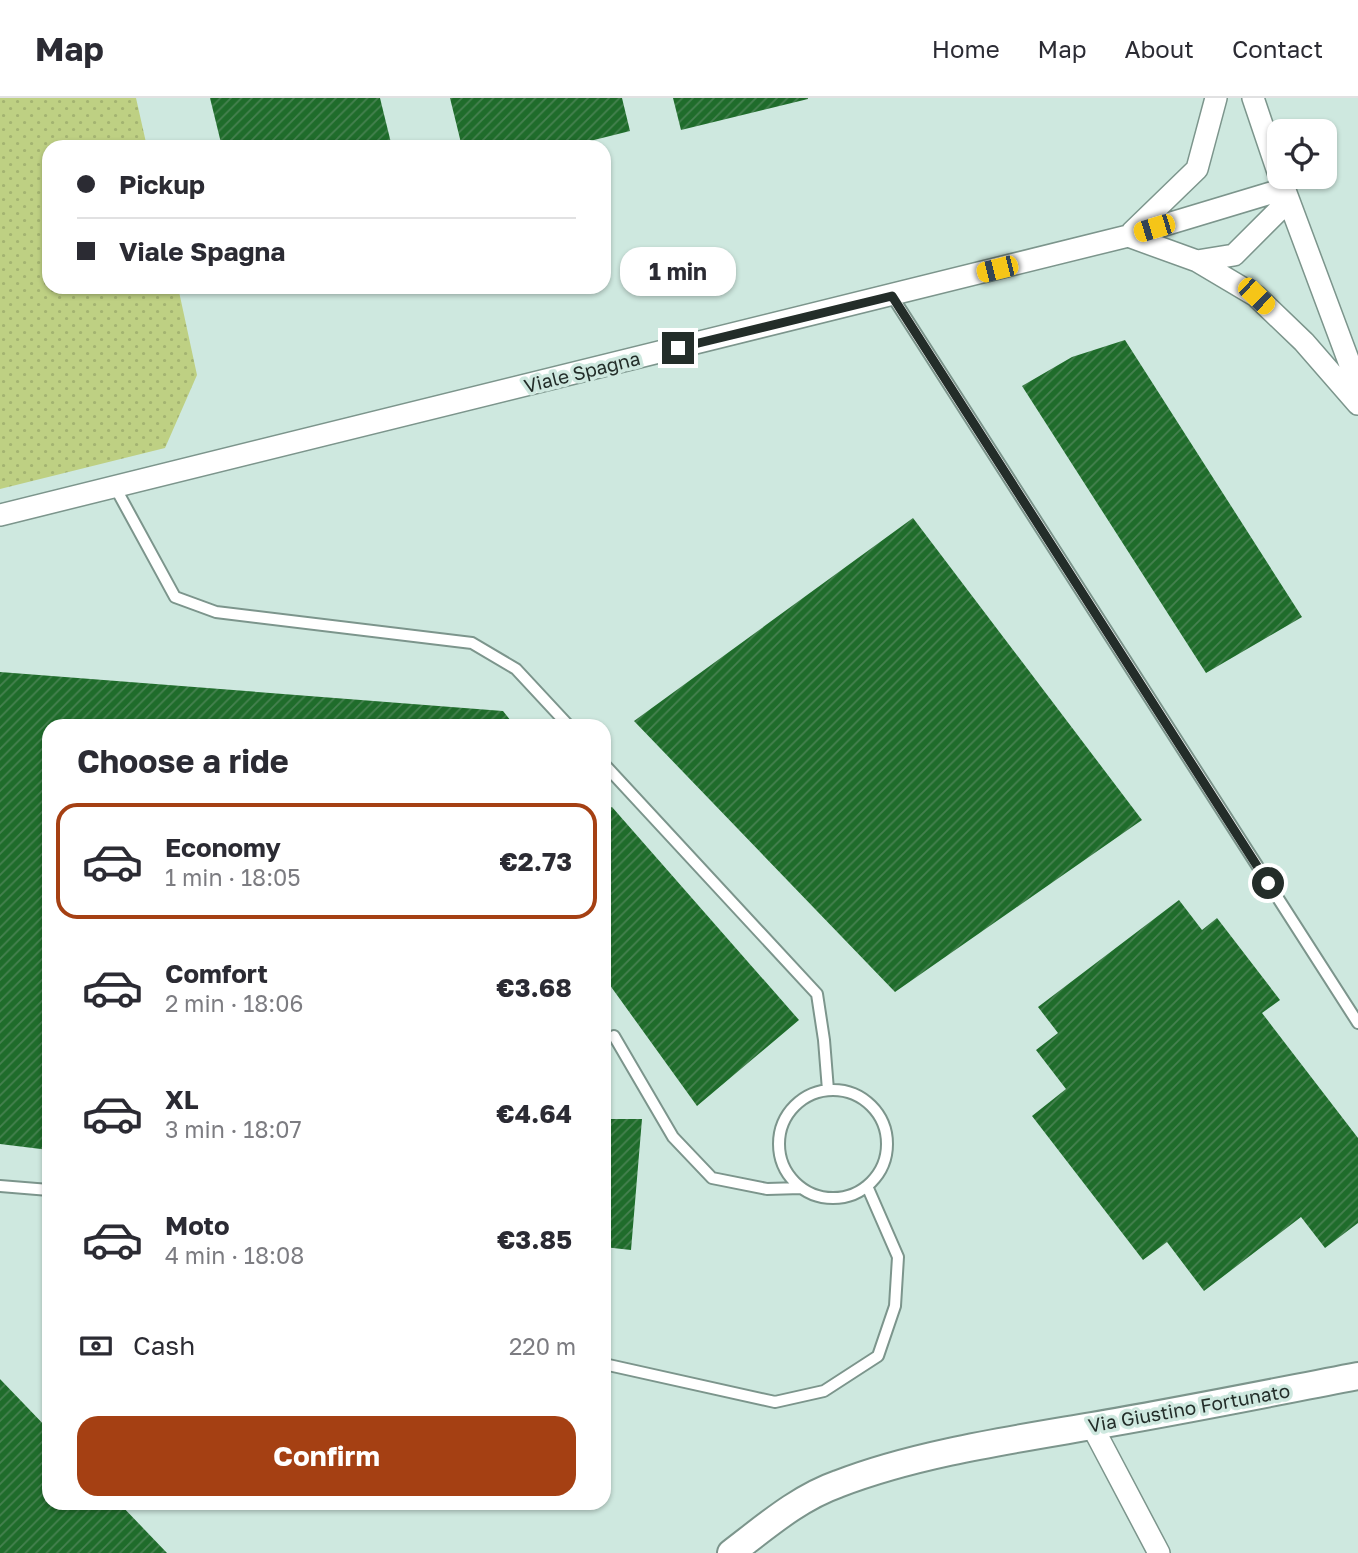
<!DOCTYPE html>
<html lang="en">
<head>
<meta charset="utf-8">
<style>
  body { margin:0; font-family:"Golos Text",sans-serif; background:#f2f2f3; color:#2b2b33; height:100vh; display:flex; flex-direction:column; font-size:26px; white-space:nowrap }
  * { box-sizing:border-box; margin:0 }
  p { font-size:23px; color:#7c7c81 }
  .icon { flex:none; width:38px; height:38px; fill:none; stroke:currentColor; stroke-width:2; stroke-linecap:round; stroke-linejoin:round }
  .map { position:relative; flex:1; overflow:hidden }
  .details { position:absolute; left:42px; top:621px; width:569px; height:791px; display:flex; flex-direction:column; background:#fff; border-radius:21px; box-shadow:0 2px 5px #0004 }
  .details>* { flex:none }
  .hud { position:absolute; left:42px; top:42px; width:569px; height:154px; border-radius:21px; box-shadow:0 2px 5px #0004; display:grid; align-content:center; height:154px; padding:0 35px; background:#fff }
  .buttons { position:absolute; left:1267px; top:21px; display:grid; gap:14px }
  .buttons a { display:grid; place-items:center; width:70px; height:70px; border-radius:14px; background:#fff; box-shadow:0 2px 5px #0004; font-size:35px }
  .end { position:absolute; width:32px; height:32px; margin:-16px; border:9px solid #232d29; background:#fff; box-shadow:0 0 0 4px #fff }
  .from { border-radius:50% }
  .bubble { position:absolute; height:49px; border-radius:21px; background:#fff; box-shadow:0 2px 5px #0004; font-size:23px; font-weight:700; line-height:49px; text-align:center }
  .car { position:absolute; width:21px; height:42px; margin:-21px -10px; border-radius:9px; box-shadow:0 0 5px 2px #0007; background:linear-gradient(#f5c518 24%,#345 0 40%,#f5c518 0 76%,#345 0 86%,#f5c518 0) }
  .hud b { display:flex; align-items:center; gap:24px; height:66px; font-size:26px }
  .hud b+b { border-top:2px solid #e1e1e2 }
  .hud i { width:18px; height:18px; background:#2b2b33 }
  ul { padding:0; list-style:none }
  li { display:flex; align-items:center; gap:21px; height:116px; margin:0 14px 10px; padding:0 21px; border:4px solid transparent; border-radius:21px }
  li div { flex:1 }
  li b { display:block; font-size:26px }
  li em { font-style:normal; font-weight:700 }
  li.on { border-color:#a54013 }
  li>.icon { width:63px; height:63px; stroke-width:1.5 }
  h2 { padding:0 35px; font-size:32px; line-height:84px }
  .pay { display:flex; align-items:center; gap:18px; height:77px; padding:0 35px; font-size:26px }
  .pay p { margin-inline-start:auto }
  .primary-button { display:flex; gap:14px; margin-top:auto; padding:14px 35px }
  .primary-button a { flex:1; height:80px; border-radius:21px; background:#a54013; color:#fff; font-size:28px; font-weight:700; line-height:80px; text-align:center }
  header { display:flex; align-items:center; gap:42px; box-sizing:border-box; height:98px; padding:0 35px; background:#fff; border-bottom:2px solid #e1e1e2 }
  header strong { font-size:33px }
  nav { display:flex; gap:38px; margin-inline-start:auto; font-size:24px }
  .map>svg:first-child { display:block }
</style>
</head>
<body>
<header>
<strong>Map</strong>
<nav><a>Home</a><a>Map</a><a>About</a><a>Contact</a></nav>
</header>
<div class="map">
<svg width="1358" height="1455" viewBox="0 0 1358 1455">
  <defs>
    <pattern id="grass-dots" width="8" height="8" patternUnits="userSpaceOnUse" patternTransform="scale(1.75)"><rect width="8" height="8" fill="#bed083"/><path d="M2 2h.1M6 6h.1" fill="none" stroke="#a3b371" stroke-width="1.8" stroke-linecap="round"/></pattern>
    <pattern id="building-hatch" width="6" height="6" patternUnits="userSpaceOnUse" patternTransform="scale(1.75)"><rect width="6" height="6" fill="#1f6c2b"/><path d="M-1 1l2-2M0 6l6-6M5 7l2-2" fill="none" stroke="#468150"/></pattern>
  </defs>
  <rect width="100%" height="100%" fill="#cee8df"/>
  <path fill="url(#grass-dots)" d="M0,0H136L147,49H49V189H178L197,277L165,350L0,391Z"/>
  <path fill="url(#building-hatch)" d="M210,0H380L392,49H222Z
    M450,0H622L630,33L566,49H462Z
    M673,0H808V1L681,32Z
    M1125,242L1302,519L1206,575L1022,288L1072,259Z
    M913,420L1142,722L895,894L634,623Z
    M0,574L503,613L515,628H49V1052L0,1046Z
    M612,709L799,922L697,1008L604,879V714Z
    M1179,802L1202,832L1217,820L1280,902L1262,915L1358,1040V1125L1325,1150L1301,1119L1204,1193L1167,1144L1143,1162L1032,1018L1066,991L1036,952L1058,935L1038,909Z
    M604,1021H642L631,1152L604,1149Z
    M0,1281L49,1332V1405H119L167,1455H0Z"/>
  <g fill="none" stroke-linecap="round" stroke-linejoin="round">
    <g stroke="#7c958c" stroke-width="14">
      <path id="service" d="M892,198L1358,925
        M115,389L175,499L216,514L472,545L516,571L569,628
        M604,666L817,896L824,942L828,992
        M614,938L673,1039L712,1080L767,1091L801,1090
        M779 1046a54 54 0 1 1 108 0a54 54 0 1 1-108 0Z
        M0,1088L49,1092
        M604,1266L775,1304L824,1293L878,1258L895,1208L898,1159L867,1088"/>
    </g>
    <g stroke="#7c958c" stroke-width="24">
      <path id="minor" d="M1253,0L1279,77
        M1280,79L1358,288
        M1132,134L1197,71L1216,0
        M1128,138L1197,163L1256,198L1304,244L1358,306
        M1197,163L1234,157L1288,103
        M0,417L1128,138L1284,91
        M1092,1328L1159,1455"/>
    </g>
    <g stroke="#7c958c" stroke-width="30">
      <path id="tertiary" d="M731,1455C764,1430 798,1400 838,1386C915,1356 1010,1342 1092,1328C1181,1313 1269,1295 1358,1278"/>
    </g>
    <use href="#service" stroke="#fff" stroke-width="10"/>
    <use href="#minor" stroke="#fff" stroke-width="21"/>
    <use href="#tertiary" stroke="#fff" stroke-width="26"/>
  </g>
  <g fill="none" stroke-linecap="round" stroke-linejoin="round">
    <path stroke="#232d29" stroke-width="9" d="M678,250L892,198L1268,785"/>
  </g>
  <g text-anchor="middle" stroke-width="7" stroke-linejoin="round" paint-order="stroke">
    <g font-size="19" fill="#232d29" stroke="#cee8df">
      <text transform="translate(582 274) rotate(-14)" y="7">Viale Spagna</text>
      <text transform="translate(1189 1310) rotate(-10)" y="7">Via Giustino Fortunato</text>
    </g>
  </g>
</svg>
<div class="buttons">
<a><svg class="icon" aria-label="locate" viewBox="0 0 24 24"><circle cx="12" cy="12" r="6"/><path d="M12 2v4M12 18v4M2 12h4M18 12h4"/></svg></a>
</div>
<i class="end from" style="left:1268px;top:785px"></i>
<i class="end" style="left:678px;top:250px"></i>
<div class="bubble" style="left:620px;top:149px;width:116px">1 min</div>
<i class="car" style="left:1154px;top:130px;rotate:253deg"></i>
<i class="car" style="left:997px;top:171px;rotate:256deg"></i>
<i class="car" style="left:1256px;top:198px;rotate:134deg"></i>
<div class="hud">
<b><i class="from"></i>Pickup</b>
<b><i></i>Viale Spagna</b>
</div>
<section class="details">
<h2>Choose a ride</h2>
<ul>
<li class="on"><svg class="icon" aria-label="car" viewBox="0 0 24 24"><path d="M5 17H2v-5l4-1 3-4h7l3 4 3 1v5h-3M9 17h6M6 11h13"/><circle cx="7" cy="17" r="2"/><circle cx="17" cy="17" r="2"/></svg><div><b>Economy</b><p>1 min · 18:05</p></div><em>€2.73</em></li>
<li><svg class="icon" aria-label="car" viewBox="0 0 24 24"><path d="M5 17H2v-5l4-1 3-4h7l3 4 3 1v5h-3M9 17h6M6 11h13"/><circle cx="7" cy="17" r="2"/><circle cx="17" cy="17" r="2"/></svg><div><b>Comfort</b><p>2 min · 18:06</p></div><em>€3.68</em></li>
<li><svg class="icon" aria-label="car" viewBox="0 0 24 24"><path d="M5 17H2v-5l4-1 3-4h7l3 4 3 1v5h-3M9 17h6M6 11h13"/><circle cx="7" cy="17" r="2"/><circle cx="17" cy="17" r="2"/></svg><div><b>XL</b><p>3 min · 18:07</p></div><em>€4.64</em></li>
<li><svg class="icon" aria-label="car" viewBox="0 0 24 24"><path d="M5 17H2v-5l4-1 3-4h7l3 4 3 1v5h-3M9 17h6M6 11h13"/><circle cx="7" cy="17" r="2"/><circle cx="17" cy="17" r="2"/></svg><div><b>Moto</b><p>4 min · 18:08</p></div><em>€3.85</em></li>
</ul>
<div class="pay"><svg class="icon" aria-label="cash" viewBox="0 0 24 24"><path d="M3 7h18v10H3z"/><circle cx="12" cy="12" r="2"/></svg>Cash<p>220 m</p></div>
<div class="primary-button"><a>Confirm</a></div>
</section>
</div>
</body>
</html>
